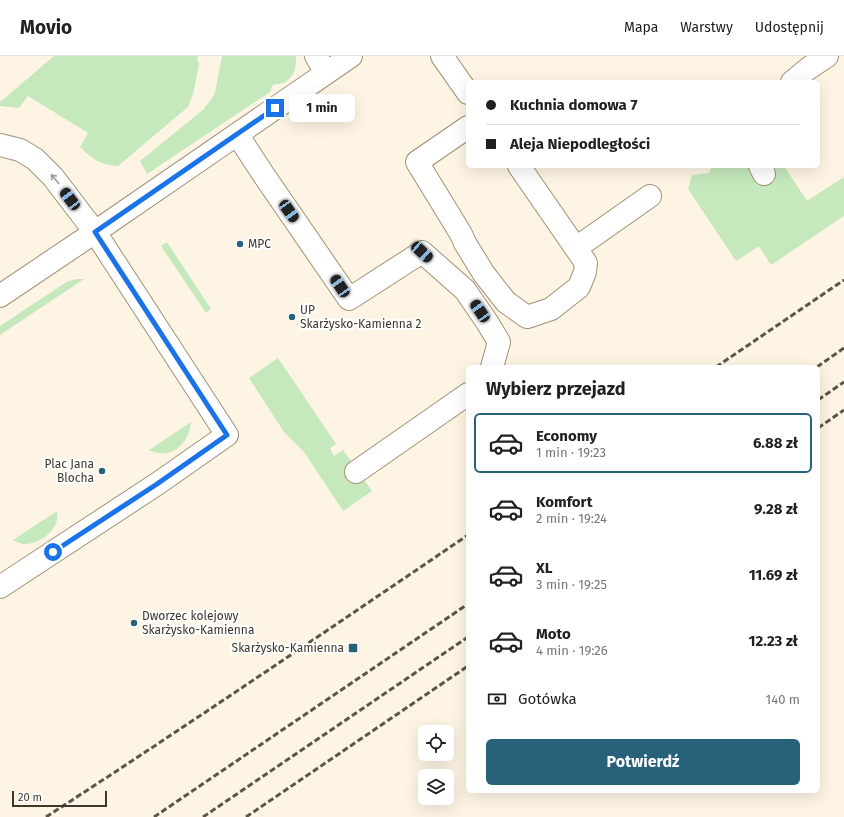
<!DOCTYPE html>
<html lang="pl">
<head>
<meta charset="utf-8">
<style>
  body { margin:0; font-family:"Fira Sans",sans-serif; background:#f2f2f2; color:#202124; height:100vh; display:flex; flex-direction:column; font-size:15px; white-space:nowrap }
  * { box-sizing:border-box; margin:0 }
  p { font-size:13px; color:#757577 }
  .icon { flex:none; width:22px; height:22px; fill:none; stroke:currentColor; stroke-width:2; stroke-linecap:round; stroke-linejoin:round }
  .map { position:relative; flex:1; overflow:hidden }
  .side { position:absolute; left:466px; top:309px; width:354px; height:428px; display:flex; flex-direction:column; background:#fff; border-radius:6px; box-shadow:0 4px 16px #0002 }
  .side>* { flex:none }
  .guide { position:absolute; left:466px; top:24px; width:354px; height:88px; border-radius:6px; box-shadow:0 4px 16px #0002; display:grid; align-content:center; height:88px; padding:0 20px; background:#fff }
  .tools { position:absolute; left:418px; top:669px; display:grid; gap:8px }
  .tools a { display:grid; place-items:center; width:36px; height:36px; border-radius:6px; background:#fff; box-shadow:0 4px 16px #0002; font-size:20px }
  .scale { position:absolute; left:12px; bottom:10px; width:95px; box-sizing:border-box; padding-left:4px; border:2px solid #3e372d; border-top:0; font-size:11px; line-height:14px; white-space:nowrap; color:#3e372d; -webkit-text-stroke:3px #fff; paint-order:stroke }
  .end { position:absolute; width:18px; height:18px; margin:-9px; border:5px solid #1a73e8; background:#fff; box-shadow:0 0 0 2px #fff }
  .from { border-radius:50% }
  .bubble { position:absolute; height:28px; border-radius:6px; background:#fff; box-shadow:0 4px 16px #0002; font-size:13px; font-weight:700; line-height:28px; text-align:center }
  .car { position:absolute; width:12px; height:24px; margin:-12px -6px; border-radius:5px; box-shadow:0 0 3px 1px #0007; background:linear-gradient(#222 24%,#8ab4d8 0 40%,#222 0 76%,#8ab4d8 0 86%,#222 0) }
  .guide b { display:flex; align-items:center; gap:14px; height:38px; font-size:15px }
  .guide b+b { border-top:1px solid #e0e0e0 }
  .guide i { width:10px; height:10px; background:#202124 }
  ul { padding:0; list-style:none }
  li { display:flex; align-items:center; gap:12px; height:60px; margin:0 8px 6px; padding:0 12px; border:2px solid transparent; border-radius:6px }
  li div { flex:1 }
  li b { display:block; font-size:15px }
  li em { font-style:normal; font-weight:700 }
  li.active { border-color:#28617a }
  li>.icon { width:36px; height:36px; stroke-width:1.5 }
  h2 { padding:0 20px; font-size:18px; line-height:48px }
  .pay { display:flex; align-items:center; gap:10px; height:44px; padding:0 20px; font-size:15px }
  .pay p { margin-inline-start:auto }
  .button { display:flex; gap:8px; margin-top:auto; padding:8px 20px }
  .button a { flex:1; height:46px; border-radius:6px; background:#28617a; color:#fff; font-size:16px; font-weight:700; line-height:46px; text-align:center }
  header { display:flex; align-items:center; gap:24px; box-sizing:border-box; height:56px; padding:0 20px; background:#fff; border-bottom:1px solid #e0e0e0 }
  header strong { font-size:19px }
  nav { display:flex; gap:22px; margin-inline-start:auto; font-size:14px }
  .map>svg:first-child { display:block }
</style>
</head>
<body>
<header>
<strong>Movio</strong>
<nav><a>Mapa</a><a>Warstwy</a><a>Udostępnij</a></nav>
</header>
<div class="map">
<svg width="844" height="761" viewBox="0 0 844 761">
  <rect width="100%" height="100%" fill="#fdf4e3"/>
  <path fill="#c5e8bd" d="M54,0H198L197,3L199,8L193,38L188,51L118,110C101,109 92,103 80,91L88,77L28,40L19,52L0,50V46Z
    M222,0H296C297,14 291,29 275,28L272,30L270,36L147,118L140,105L204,53L212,42L215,37Z
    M712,110H748L760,122L771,110H784L807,145L844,121V160L771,209L759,190L736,205L688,133L692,119L709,117Z
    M167,186L211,253L206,257L161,190Z
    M76,223H84L0,279V270L62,229L69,225Z
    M278,302L336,388L330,392L334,400L343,394L372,435L343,455L304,396L284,376L249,322Z
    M191,366C189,388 171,405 149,394Z
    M57,455C57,458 58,461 57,464C54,477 38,488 25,488C21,488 17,486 13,484Z"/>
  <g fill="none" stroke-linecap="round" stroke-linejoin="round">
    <g stroke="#a09178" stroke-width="24">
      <path id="minor" d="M316,0L326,17
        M442,0L468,37
        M792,26L809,12L827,0
        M468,71L417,106L461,178L465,187L484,218L506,246L527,261L551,253L579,231L585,216L586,207L519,110
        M237,78L263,118L349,243L422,196L465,234L487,266L499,286L492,311
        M0,89L20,94L35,103L53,121L95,176L227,379L157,428L0,531
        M760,110L764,118
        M576,192L650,140
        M0,240L95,176L351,0
        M356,416L468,338"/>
    </g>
    <use href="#minor" stroke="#fff" stroke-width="22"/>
    <path stroke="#5b5449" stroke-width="3" stroke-dasharray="6 3" stroke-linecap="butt" d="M716,311L844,224
      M817,311L844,292
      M818,344L844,326
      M818,372L844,354
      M46,761C188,669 328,574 468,479
      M154,761L468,548
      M203,761L468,581
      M246,761L468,610"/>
  </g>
  <defs><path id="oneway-shaft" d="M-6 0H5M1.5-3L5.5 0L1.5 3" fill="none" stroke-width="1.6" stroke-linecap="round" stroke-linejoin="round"/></defs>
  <use stroke="#9e9b96" href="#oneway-shaft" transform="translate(55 123) rotate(-130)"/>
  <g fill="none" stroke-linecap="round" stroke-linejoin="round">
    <path stroke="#1a73e8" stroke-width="5" d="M53,496L157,428L227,379L95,176L275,52"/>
  </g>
  <g fill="#28617a" stroke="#fff" stroke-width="1.5">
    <circle cx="240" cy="188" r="4"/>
    <circle cx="292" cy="261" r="4"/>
    <circle cx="102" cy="415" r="4"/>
    <circle cx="134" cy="567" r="4"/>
    <rect x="348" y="587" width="10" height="10" rx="2"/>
  </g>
  <g text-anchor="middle" stroke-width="4" stroke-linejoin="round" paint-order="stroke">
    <g font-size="12" fill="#3e372d" stroke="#fff" text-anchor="start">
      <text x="248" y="192">MPC</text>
      <text x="300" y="258">UP<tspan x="300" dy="14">Skarżysko-Kamienna 2</tspan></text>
      <text x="94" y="412" text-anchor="end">Plac Jana<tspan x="94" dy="14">Blocha</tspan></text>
      <text x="142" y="564">Dworzec kolejowy<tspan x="142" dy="14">Skarżysko-Kamienna</tspan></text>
      <text x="344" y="596" text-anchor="end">Skarżysko-Kamienna</text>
    </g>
  </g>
</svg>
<div class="tools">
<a><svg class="icon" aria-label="locate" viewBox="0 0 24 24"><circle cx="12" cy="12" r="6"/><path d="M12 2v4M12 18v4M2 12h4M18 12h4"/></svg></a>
<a><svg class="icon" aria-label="layers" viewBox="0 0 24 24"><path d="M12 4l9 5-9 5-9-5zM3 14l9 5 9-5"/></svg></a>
</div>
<div class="scale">20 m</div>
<i class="end from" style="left:53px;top:496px"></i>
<i class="end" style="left:275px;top:52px"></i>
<div class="bubble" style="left:289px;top:38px;width:66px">1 min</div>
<i class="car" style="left:70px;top:143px;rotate:323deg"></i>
<i class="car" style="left:289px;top:155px;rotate:145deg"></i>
<i class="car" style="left:422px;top:196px;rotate:132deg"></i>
<i class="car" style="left:340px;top:230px;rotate:326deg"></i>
<i class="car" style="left:480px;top:255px;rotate:326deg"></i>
<div class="guide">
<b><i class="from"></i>Kuchnia domowa 7</b>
<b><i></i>Aleja Niepodległości</b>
</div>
<section class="side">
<h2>Wybierz przejazd</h2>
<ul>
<li class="active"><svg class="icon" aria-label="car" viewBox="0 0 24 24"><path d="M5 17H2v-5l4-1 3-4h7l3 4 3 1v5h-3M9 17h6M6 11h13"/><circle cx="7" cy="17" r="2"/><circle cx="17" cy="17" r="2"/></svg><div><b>Economy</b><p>1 min · 19:23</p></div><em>6.88 zł</em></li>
<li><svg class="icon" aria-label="car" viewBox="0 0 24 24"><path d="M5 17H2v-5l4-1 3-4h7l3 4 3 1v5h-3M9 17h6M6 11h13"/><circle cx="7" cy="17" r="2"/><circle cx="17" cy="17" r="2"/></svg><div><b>Komfort</b><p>2 min · 19:24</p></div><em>9.28 zł</em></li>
<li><svg class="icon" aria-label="car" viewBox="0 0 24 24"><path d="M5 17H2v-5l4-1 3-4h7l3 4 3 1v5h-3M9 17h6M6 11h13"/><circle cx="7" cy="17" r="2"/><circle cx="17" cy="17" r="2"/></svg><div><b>XL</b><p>3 min · 19:25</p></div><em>11.69 zł</em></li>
<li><svg class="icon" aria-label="car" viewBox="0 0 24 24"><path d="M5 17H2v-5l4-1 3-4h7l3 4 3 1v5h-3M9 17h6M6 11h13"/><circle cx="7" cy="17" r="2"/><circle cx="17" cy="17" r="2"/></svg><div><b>Moto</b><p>4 min · 19:26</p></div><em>12.23 zł</em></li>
</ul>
<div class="pay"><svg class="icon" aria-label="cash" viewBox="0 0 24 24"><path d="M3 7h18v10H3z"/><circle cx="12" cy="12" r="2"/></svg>Gotówka<p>140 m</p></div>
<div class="button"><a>Potwierdź</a></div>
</section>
</div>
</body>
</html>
